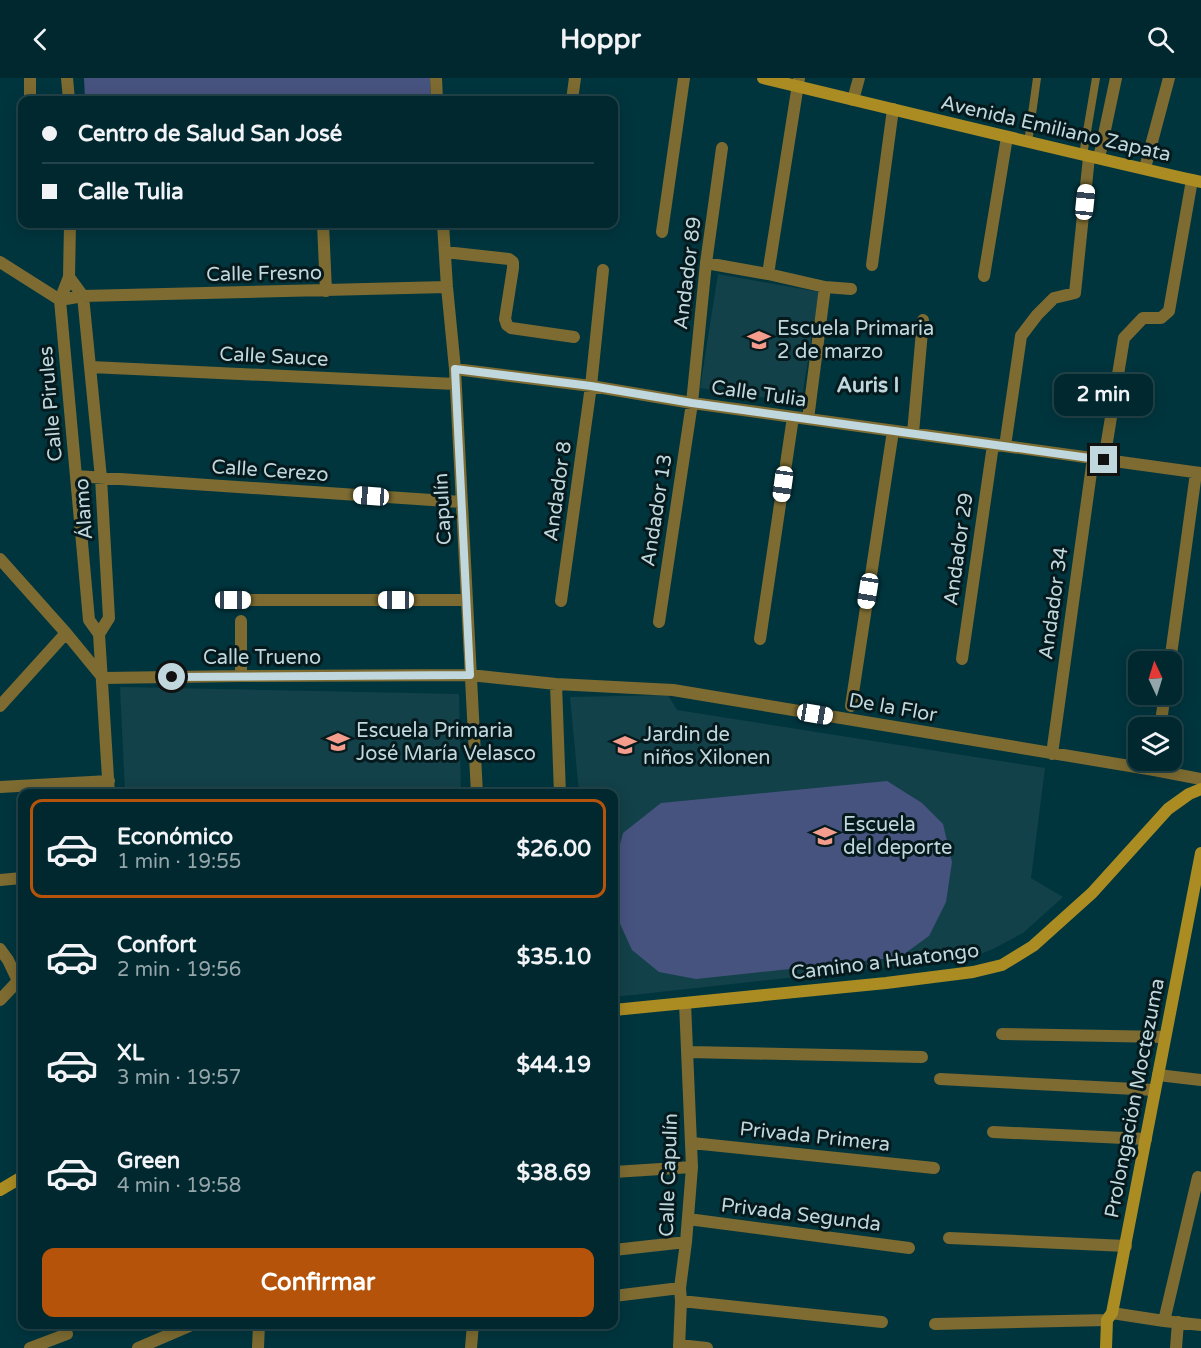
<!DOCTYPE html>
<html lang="es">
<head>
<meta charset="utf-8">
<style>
  body { margin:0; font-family:"Varela Round",sans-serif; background:#0a3036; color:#f1f3f6; height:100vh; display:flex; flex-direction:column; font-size:22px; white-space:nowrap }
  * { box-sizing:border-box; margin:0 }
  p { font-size:20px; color:#95a6aa }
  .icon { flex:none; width:33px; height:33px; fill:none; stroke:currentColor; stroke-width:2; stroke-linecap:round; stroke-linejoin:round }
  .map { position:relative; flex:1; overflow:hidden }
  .details { position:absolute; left:18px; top:711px; width:600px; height:540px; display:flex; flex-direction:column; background:#00282e; border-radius:12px; box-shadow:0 3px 15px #0003,0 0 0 2px #22444a }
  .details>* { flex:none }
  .banner { position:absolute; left:18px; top:18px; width:600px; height:132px; border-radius:12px; box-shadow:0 3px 15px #0003,0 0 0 2px #22444a; display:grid; align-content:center; height:132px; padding:0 24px; background:#00282e }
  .needle { width:39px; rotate:356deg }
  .fabs { position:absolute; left:1128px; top:573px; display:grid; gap:12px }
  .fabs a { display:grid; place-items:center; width:54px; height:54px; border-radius:12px; background:#00282e; box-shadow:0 3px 15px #0003,0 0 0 2px #22444a; font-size:30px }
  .end { position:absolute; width:27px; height:27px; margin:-14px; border:8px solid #c0d8dd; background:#111; box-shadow:0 0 0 3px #111 }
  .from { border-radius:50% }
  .bubble { position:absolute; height:42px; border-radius:12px; background:#00282e; box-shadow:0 3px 15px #0003,0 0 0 2px #22444a; font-size:20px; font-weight:800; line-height:42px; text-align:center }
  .car { position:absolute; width:18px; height:36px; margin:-18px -9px; border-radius:8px; box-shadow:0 0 4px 2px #0007; background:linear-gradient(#fff 24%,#345 0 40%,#fff 0 76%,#345 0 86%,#fff 0) }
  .banner b { display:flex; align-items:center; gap:21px; height:57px; font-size:22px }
  .banner b+b { border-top:2px solid #22444a }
  .banner i { width:15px; height:15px; background:#f1f3f6 }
  ul { padding:10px 0 0; list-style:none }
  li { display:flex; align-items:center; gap:18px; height:99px; margin:0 12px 9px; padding:0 12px; border:3px solid transparent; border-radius:12px }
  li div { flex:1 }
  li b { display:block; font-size:22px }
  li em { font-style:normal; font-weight:800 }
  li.active { border-color:#b45309 }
  li>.icon { width:54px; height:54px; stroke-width:1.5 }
  .cta { display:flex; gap:12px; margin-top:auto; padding:12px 24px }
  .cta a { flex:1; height:69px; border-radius:12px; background:#b45309; color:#fff; font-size:24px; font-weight:800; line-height:69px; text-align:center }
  header { display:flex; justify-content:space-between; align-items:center; height:78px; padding:0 24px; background:#00282e; font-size:27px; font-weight:800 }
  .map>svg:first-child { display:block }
</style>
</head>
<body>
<header><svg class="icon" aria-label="back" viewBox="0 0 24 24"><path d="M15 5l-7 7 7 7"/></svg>Hoppr<svg class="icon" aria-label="search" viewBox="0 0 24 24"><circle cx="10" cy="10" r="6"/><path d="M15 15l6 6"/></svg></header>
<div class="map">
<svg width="1201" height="1270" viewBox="0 0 1201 1270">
  <rect width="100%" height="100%" fill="#00353e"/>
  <path fill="#134149" d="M718,196L819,214L801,325L700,310Z
    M120,609L459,616L461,714L217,713L125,714Z
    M668,617L677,632L1045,690L1031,800L1063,819L1023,855L993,871L971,880L614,919V716L579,715L570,619Z"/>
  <path fill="#47537f" d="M84,0H430L431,22H85Z
    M887,703L922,725L943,746L952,784L946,824L929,858L900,879L696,901L659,894L632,872L616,837L614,812V789L623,755L661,725Z"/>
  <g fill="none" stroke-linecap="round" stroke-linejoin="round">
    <path stroke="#7d6b31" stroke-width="8" d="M1028,65L1037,0
      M1083,77L1096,0"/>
    <path stroke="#7d6b31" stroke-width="12" d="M30,0V22
      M67,0L69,22
      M436,0L437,22
      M572,22L575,0
      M853,22L859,0
      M1099,80L1116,0
      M1145,90L1169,0
      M70,146L69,199L83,218L101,400L109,540L99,556L109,716
      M323,146L326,213
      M443,146L447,209L455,291L477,716
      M662,154L684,0
      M445,174L509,181L513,184V190L505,241L507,247L511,250L574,259
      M0,184L60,222
      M706,185L768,196L825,209L851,211
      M872,187L893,31
      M768,196L799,0
      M984,198L1007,59
      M69,199L60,222L89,542L99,556
      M60,222L83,218L447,209
      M91,289L455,306
      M455,291L591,308L692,325L1201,395
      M808,341L825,209
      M913,355L923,242
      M1005,368L1021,258L1037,237L1054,220L1075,215L1089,79
      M1104,382L1124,260L1143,240H1161L1169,233L1192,102
      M76,398L461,424
      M0,481L66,555L103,600L241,598L470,597L556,606L673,612L1154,692L1201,701
      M233,522H466
      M561,523L591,308L603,192
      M659,544L692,325L706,185L722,70
      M760,561L793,339
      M962,581L993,367
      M1170,584L1196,395
      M241,598V543
      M556,606L560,716
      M0,628L66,555
      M851,628L893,353
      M1160,650L1165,616
      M1052,676L1093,380
      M0,709L109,703
      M0,802L22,800
      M0,871L8,882L18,903L22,906
      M0,922L18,903
      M1002,956L1165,959
      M688,974L922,979
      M1158,997L1201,1002
      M940,1001L1155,1012
      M993,1054L1146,1061
      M692,1065L934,1090
      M614,1094L692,1089
      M688,1141L909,1170
      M949,1160L1126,1168
      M614,1172L686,1164
      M614,1218L680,1210
      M681,1223L882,1244
      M1112,1235L1164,1243L1201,1247
      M1164,1243L1198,1099
      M935,1246L1107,1242
      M679,1267L707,1270
      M30,1270L67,1256
      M138,1270L194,1246
      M258,1270L259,1246
      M471,1270L473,1246
      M679,1270L681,1223L680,1210L686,1164L692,1089L685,925
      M1176,1270L1178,1244"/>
    <path stroke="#aa8c23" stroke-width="12" d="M763,0C909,35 1055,71 1201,104
      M614,932L886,905L973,894L1002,887L1033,868L1092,815L1168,731L1189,716L1201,711
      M0,1112L22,1099
      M1106,1270L1107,1242L1112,1235L1201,775"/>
  </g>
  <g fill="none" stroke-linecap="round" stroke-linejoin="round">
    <path stroke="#c0d8dd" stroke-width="8" d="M172,599L470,597L455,291L591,308L692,325L1104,382"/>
  </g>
  <defs>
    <g id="school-bare" transform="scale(1.8)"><path d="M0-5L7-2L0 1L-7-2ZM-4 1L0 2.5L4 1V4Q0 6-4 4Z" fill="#f49d8c" stroke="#061a1d" stroke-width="2.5" paint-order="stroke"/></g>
  </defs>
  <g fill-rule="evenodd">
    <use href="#school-bare" x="759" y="262"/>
    <use href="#school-bare" x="338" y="664"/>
    <use href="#school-bare" x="625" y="667"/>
    <use href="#school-bare" x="825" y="758"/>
  </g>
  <g text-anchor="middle" stroke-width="6" stroke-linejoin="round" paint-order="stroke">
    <g font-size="20" fill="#c0d8dd" stroke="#061a1d">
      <text transform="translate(1056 50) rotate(13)" y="7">Avenida Emiliano Zapata</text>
      <text transform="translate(264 195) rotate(-1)" y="7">Calle Fresno</text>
      <text transform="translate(687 195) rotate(-83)" y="7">Andador 89</text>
      <text transform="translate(274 278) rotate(3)" y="7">Calle Sauce</text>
      <text transform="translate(759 315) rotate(8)" y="7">Calle Tulia</text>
      <text transform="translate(50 326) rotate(-95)" y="7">Calle Pirules</text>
      <text transform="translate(270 392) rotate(4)" y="7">Calle Cerezo</text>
      <text transform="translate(557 413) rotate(-82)" y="7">Andador 8</text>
      <text transform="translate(83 431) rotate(-94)" y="7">Álamo</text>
      <text transform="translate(442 431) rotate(-93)" y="7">Capulín</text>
      <text transform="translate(656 432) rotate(-81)" y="7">Andador 13</text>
      <text transform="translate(958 471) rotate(-82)" y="7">Andador 29</text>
      <text transform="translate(1053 525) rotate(-82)" y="7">Andador 34</text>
      <text x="262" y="586">Calle Trueno</text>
      <text transform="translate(893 629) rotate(10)" y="7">De la Flor</text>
      <text transform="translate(885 883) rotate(-7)" y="7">Camino a Huatongo</text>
      <text transform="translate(1134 1020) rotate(-79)" y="7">Prolongación Moctezuma</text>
      <text transform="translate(815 1058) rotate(6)" y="7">Privada Primera</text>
      <text transform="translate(668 1097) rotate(-88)" y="7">Calle Capulín</text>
      <text transform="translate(801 1136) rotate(7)" y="7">Privada Segunda</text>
    </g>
    <g font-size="20" fill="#c0d8dd" stroke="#061a1d" text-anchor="start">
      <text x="777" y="257">Escuela Primaria<tspan x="777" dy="23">2 de marzo</tspan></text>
      <text x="356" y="659">Escuela Primaria<tspan x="356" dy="23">José María Velasco</tspan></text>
      <text x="643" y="663">Jardin de<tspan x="643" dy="23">niños Xilonen</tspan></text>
      <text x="843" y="753">Escuela<tspan x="843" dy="23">del deporte</tspan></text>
    </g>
    <g font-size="21" font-weight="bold" fill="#c0d8dd" stroke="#061a1d">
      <text x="868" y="314">Auris I</text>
    </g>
  </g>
</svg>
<div class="fabs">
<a><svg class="needle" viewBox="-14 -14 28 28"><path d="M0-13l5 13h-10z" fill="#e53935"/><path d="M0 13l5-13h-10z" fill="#95a6aa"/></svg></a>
<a><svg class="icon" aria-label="layers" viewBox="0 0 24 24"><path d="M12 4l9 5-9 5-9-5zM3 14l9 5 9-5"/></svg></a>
</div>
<i class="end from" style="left:172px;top:599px"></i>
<i class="end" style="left:1104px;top:382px"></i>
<div class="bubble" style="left:1054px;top:296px;width:99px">2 min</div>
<i class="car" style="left:1085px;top:124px;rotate:6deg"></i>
<i class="car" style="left:783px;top:406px;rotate:188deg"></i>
<i class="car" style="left:371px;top:418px;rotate:274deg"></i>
<i class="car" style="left:868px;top:513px;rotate:189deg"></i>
<i class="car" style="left:233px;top:522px;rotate:90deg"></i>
<i class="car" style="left:396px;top:522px;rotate:270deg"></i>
<i class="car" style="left:815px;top:636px;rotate:99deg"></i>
<div class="banner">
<b><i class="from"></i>Centro de Salud San José</b>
<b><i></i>Calle Tulia</b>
</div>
<section class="details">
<ul>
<li class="active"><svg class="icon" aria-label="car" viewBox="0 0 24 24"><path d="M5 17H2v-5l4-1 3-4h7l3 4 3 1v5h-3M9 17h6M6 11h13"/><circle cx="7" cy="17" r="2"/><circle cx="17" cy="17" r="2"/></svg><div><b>Económico</b><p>1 min · 19:55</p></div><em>$26.00</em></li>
<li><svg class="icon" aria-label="car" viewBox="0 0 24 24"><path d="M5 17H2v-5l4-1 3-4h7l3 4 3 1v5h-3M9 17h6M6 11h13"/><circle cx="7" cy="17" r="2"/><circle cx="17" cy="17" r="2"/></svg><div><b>Confort</b><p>2 min · 19:56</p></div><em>$35.10</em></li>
<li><svg class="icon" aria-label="car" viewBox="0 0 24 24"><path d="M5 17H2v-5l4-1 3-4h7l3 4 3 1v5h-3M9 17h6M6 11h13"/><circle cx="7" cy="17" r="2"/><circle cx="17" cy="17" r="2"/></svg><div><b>XL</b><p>3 min · 19:57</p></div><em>$44.19</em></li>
<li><svg class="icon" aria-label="car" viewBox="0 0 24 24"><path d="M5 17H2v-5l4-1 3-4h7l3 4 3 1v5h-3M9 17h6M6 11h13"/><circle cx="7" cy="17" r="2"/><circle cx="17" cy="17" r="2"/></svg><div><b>Green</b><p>4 min · 19:58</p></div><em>$38.69</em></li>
</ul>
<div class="cta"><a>Confirmar</a></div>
</section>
</div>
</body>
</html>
